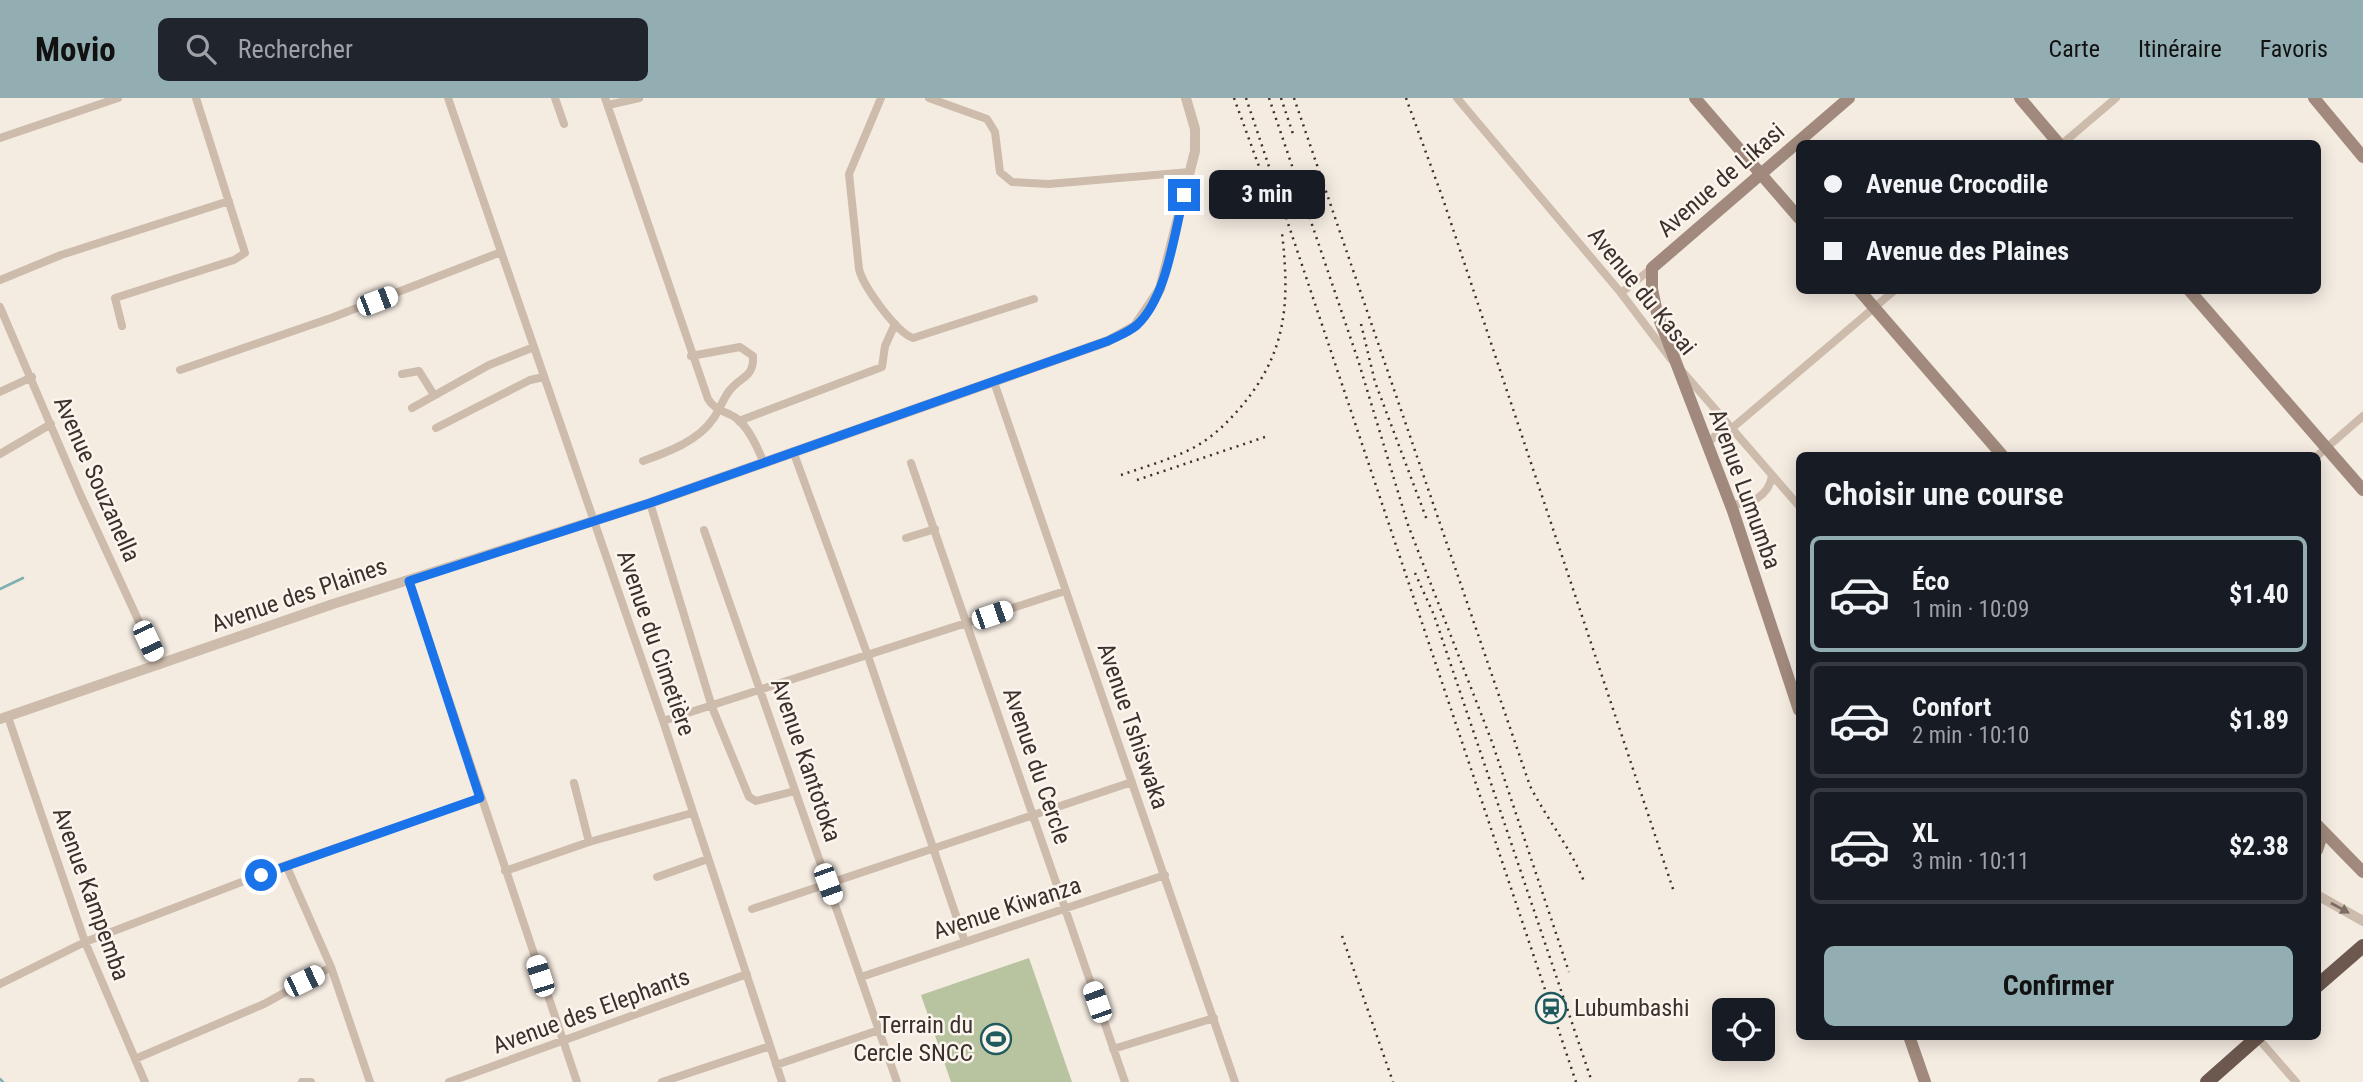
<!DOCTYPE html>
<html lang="fr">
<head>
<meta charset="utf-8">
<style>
  body { margin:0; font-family:"Roboto Condensed",sans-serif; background:#20242c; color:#f1f3f6; height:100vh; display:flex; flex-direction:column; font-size:26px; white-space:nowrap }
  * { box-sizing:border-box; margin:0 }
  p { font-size:23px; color:#9ea1a6 }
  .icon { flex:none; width:38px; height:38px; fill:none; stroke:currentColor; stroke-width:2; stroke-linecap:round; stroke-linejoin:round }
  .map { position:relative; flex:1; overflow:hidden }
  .drawer { position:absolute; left:1796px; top:354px; width:525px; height:588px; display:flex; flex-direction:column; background:#171b24; border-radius:10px; box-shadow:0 4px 18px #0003 }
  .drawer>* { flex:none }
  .top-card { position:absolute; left:1796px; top:42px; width:525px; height:154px; border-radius:10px; box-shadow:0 4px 18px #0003; display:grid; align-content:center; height:154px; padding:0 28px; background:#171b24 }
  .tools { position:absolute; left:1712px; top:900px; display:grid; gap:14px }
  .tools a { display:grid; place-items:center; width:63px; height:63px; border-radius:10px; background:#171b24; box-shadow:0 4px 18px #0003; font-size:35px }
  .end { position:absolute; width:32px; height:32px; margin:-16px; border:9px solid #1a73e8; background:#fff; box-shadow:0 0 0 4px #fff }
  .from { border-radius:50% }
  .bubble { position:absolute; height:49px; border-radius:10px; background:#171b24; box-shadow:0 4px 18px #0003; font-size:23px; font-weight:700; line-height:49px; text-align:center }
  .car { position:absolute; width:21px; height:42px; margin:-21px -10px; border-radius:9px; box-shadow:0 0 5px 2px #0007; background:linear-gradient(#fff 24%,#345 0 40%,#fff 0 76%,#345 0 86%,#fff 0) }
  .top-card b { display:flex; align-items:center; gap:24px; height:66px; font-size:26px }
  .top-card b+b { border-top:2px solid #363941 }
  .top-card i { width:18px; height:18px; background:#f1f3f6 }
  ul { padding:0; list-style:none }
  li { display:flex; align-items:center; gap:21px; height:116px; margin:0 14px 10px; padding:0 14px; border:4px solid #363941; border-radius:10px }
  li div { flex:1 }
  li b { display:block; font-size:26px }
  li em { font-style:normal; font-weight:700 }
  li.active { border-color:#92aeb2 }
  li>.icon { width:63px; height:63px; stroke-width:1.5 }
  h2 { padding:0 28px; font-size:32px; line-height:84px }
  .primary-button { display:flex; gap:14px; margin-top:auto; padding:14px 28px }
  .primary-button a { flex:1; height:80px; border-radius:10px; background:#92aeb2; color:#111; font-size:28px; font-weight:700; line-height:80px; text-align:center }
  header { display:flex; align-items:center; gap:42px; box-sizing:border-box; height:98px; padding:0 35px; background:#92aeb2; color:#111 }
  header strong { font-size:33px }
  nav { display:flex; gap:38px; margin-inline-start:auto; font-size:24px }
  .search { width:490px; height:63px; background:#20242c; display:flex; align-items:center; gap:18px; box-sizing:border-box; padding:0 24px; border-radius:10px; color:#9ea1a6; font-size:26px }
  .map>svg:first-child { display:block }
</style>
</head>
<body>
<header>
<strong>Movio</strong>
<div class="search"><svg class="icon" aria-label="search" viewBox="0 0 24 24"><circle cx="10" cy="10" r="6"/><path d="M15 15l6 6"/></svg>Rechercher</div>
<nav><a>Carte</a><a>Itinéraire</a><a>Favoris</a></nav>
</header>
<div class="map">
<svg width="2363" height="984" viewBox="0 0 2363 984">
  <rect width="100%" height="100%" fill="#f4ebe1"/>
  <path fill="#b8c4a0" d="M1029,860L1072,984H951L921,897Z"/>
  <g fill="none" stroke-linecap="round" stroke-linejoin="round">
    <path stroke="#7fb0b2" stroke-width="2.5" d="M0,491L23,480
      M0,981L3,984"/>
    <path stroke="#cdbbac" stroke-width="8" d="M448,0L663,623L782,984
      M555,0L564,26
      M605,0L708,301C715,313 726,313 736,320C749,330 757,348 763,363
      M881,0L849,76L859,171C863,188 896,234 913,240L1034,201
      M929,0L987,21L995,34L1000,74L1012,84L1049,86L1190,74
      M1457,0L1621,195L1671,261
      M608,7L639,0
      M0,40L118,0
      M2062,46L2116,0
      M0,182L61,157L229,103
      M1621,195L1652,170
      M0,209L81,398L159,567
      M122,228L115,200L234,162L245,155L196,0
      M180,272L331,220L501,154
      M1682,273L1799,408
      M402,276L419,273L434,297
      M994,284L1235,984
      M0,294L32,279
      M412,310L489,267L534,249
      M739,323L882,269L885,248L895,226
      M436,330L530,282L544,279
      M1707,346L1715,338L1731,331L1895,192
      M793,353L868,558L965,844
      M0,356L51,326
      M2317,358L2363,318
      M643,363C668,354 698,343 713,321C720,312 723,300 730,292C741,278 754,280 753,258L740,249L691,258
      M911,365L1125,984
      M650,405L712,609L749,699L756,703L795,693
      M1730,405C1749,410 1769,397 1772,378
      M704,432L897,984
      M906,440L935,431
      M409,483L577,984
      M8,619L85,844L145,984
      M663,623L1065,493
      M574,685L589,744
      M286,767L331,869L370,984
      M505,773L589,744L692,715
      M657,779L708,761
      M752,811L1132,684
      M861,879L1165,777
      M0,886L85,844L286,767L480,700
      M2257,939L2296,984
      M1113,951L1214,920
      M135,961L264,906L331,869
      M776,967L879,932
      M302,984H311
      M449,984L747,876
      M662,984L770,948"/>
    <path stroke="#cdbbac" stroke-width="10" d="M0,621L333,506L650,405L1108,243L1135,228L1160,191L1195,53V31L1186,0
      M2317,797L2363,823"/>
    <path stroke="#a18a7d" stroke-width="12" d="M1695,0L1799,120
      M2020,0L2059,46
      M2314,0L2363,59
      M1859,192L2002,357
      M2189,192L2363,392
      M1799,612L1733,413L1657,215L1652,191V170L1849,0
      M2317,727L2363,774
      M2317,752L2323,734
      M1909,938L1925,984"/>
    <path stroke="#6c584f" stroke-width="14" d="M2317,888L2363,848
      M2207,984L2259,938"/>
    <path stroke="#3b302b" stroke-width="2.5" stroke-dasharray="2 5" stroke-linecap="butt" d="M1234,0L1261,74
      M1246,0L1576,984
      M1269,0L1358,262L1408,427L1492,644L1569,874
      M1281,0L1293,36
      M1294,0L1530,688C1548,723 1571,750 1585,786
      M1406,0L1443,101L1674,794
      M1361,226L1375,284L1427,422
      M1121,377C1144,369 1169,362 1191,351C1211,341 1226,326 1240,310C1287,255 1290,205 1282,135
      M1137,382L1268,338
      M1415,475L1434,517L1592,984
      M1342,838L1393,984"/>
  </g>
  <defs><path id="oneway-solid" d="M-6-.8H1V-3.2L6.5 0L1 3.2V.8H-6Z" transform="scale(1.75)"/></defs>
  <use fill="#7d6f65" href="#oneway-solid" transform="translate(2340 810) rotate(29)"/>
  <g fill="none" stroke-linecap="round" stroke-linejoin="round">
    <path stroke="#1a73e8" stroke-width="9" d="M261,777L480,700L409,483L650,405L1108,243C1118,238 1129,234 1137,227C1167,199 1174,136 1184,97"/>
  </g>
  <defs>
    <g id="station-ring" transform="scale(1.575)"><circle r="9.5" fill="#fbf5ee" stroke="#1f5a5e" stroke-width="1.5"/><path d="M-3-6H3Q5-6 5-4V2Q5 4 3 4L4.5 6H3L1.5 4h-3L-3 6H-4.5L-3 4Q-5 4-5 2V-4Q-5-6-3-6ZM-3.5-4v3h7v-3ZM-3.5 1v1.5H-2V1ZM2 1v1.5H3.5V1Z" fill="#1f5a5e"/></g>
    <g id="stadium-ring" transform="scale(1.575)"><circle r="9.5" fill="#fbf5ee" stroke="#1f5a5e" stroke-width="1.5"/><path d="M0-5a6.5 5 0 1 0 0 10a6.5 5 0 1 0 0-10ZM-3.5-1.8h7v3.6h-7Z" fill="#1f5a5e"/></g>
  </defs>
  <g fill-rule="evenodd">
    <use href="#station-ring" x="1551" y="910"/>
    <use href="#stadium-ring" x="996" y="941"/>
  </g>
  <g text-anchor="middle" stroke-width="5" stroke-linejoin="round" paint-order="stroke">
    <g font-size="24" fill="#3b302b" stroke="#fbf5ee">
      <text transform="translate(1721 82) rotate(-41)" y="8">Avenue de Likasi</text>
      <text transform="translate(1642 193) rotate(51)" y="8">Avenue du Kasai</text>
      <text transform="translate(97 381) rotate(66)" y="8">Avenue Souzanella</text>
      <text transform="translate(1745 391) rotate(70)" y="8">Avenue Lumumba</text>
      <text transform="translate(299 497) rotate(-19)" y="8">Avenue des Plaines</text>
      <text transform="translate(656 545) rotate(71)" y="8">Avenue du Cimetière</text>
      <text transform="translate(1133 628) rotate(71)" y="8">Avenue Tshiswaka</text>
      <text transform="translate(806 662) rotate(71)" y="8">Avenue Kantotoka</text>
      <text transform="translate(1037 668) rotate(71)" y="8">Avenue du Cercle</text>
      <text transform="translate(91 796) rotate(70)" y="8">Avenue Kampemba</text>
      <text transform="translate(1007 810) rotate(-18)" y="8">Avenue Kiwanza</text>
      <text transform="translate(591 913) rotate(-20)" y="8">Avenue des Elephants</text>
    </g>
    <g font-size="24" fill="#3b302b" stroke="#fbf5ee" text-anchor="start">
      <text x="1574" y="918">Lubumbashi</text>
      <text x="973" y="935" text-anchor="end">Terrain du<tspan x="973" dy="28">Cercle SNCC</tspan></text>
    </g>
  </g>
</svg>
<div class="tools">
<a><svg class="icon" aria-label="locate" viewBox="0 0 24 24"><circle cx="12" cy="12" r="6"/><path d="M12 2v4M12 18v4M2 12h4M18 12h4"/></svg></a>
</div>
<i class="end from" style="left:261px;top:777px"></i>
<i class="end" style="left:1184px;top:97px"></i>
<div class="bubble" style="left:1209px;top:72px;width:116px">3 min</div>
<i class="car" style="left:377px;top:203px;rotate:69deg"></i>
<i class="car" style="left:992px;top:517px;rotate:71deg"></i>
<i class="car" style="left:148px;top:543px;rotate:155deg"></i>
<i class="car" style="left:828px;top:786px;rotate:160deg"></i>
<i class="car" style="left:540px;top:878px;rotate:342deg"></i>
<i class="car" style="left:304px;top:883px;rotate:64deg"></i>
<i class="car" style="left:1097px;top:904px;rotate:341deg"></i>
<div class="top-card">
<b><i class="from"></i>Avenue Crocodile</b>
<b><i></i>Avenue des Plaines</b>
</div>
<section class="drawer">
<h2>Choisir une course</h2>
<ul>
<li class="active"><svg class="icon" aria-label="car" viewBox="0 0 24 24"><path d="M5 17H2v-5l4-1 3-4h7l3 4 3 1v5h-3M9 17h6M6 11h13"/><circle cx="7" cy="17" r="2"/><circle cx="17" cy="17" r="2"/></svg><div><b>Éco</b><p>1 min · 10:09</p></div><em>$1.40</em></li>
<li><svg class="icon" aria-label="car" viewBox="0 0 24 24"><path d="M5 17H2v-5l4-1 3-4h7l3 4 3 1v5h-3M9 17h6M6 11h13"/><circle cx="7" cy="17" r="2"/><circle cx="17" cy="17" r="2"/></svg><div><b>Confort</b><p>2 min · 10:10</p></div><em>$1.89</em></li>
<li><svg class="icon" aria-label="car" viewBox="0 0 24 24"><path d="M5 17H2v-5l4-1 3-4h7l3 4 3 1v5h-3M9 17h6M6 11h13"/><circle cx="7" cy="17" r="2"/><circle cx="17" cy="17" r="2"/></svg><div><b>XL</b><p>3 min · 10:11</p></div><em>$2.38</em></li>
</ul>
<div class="primary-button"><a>Confirmer</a></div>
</section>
</div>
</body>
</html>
